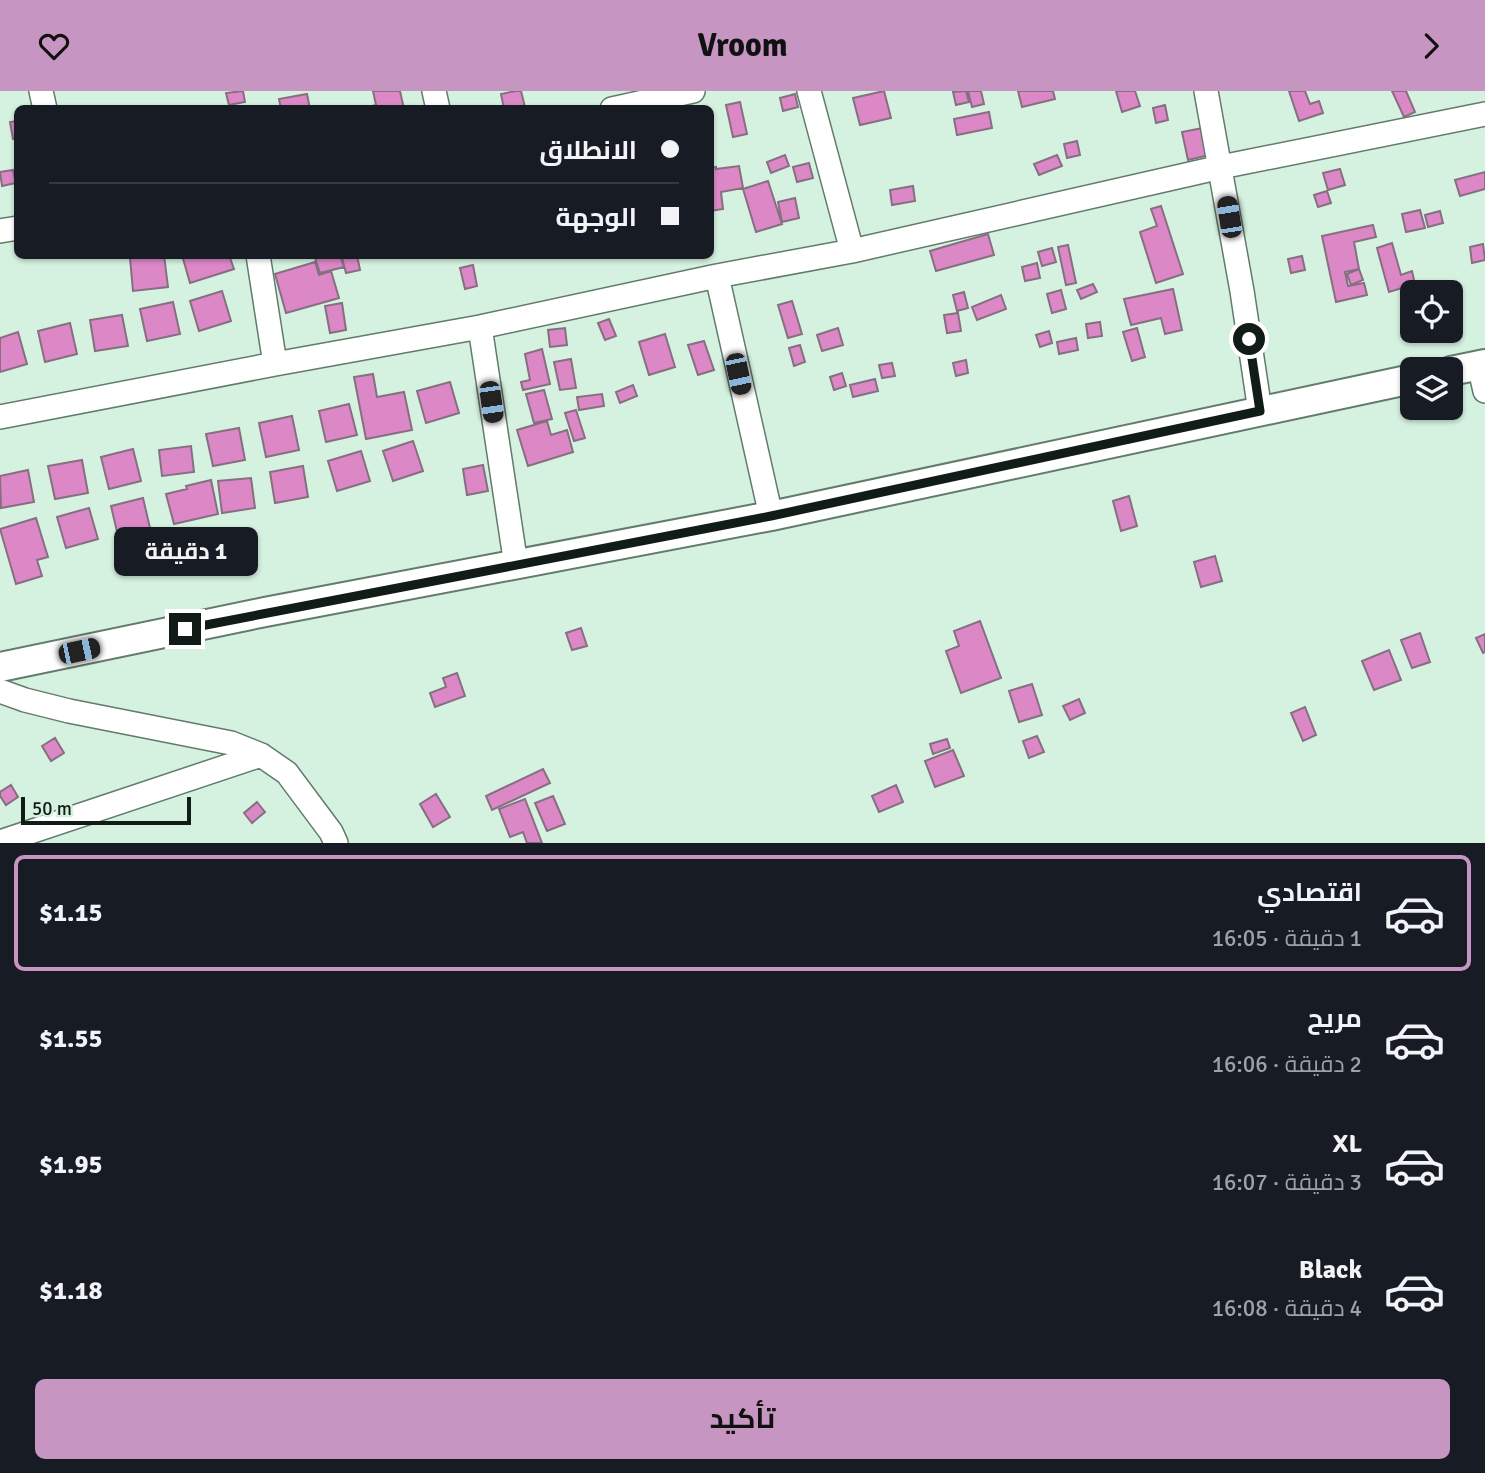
<!DOCTYPE html>
<html lang="ar">
<head>
<meta charset="utf-8">
<style>
  body { margin:0; font-family:Signika,Cairo,sans-serif; background:#20242c; color:#f1f3f6; direction:rtl; height:100vh; display:flex; flex-direction:column; font-size:26px; white-space:nowrap }
  * { box-sizing:border-box; margin:0 }
  p { font-size:23px; color:#9ea1a6 }
  .icon { flex:none; width:38px; height:38px; fill:none; stroke:currentColor; stroke-width:2; stroke-linecap:round; stroke-linejoin:round }
  .map { position:relative; height:752px; overflow:hidden; direction:ltr }
  .panel { display:flex; flex-direction:column; background:#171b24; flex:1 }
  .panel>* { flex:none }
  .hud { position:absolute; left:14px; top:14px; width:700px; height:154px; border-radius:10px; box-shadow:0 2px 5px #0004; direction:rtl; display:grid; align-content:center; height:154px; padding:0 35px; background:#171b24 }
  .fabs { position:absolute; left:1400px; top:189px; display:grid; gap:14px }
  .fabs a { display:grid; place-items:center; width:63px; height:63px; border-radius:10px; background:#171b24; box-shadow:0 2px 5px #0004; font-size:35px }
  .scale { position:absolute; left:21px; bottom:18px; width:170px; box-sizing:border-box; padding-left:7px; border:4px solid #121c16; border-top:0; font-size:19px; line-height:24px; white-space:nowrap; color:#121c16; -webkit-text-stroke:5px #d5f1df; paint-order:stroke }
  .end { position:absolute; width:32px; height:32px; margin:-16px; border:9px solid #121c16; background:#fff; box-shadow:0 0 0 4px #fff }
  .from { border-radius:50% }
  .bubble { position:absolute; height:49px; border-radius:10px; background:#171b24; box-shadow:0 2px 5px #0004; font-size:23px; font-weight:700; line-height:49px; text-align:center; direction:rtl }
  .car { position:absolute; width:21px; height:42px; margin:-21px -10px; border-radius:9px; box-shadow:0 0 5px 2px #0007; background:linear-gradient(#222 24%,#8ab4d8 0 40%,#222 0 76%,#8ab4d8 0 86%,#222 0) }
  .hud b { display:flex; align-items:center; gap:24px; height:66px; font-size:26px }
  .hud b+b { border-top:2px solid #363941 }
  .hud i { width:18px; height:18px; background:#f1f3f6 }
  ul { padding:12px 0 0; list-style:none }
  li { display:flex; align-items:center; gap:21px; height:116px; margin:0 14px 10px; padding:0 21px; border:4px solid transparent; border-radius:10px }
  li div { flex:1 }
  li b { display:block; font-size:26px }
  li em { font-style:normal; font-weight:700 }
  li.active { border-color:#c795c1 }
  li>.icon { width:63px; height:63px; stroke-width:1.5 }
  .button { display:flex; gap:14px; margin-top:auto; padding:14px 35px }
  .button a { flex:1; height:80px; border-radius:10px; background:#c795c1; color:#111; font-size:28px; font-weight:700; line-height:80px; text-align:center }
  header { display:flex; justify-content:space-between; align-items:center; height:91px; padding:0 35px; background:#c795c1; color:#111; font-size:32px; font-weight:700 }
  .map>svg:first-child { display:block }
</style>
</head>
<body>
<header><svg class="icon" aria-label="forward" viewBox="0 0 24 24"><path d="M9 5l7 7-7 7"/></svg>Vroom<svg class="icon" aria-label="heart" viewBox="0 0 24 24"><path d="M12 20l-8-8c-3-5 5-10 8-4 3-6 11-1 8 4z"/></svg></header>
<div class="map">
<svg width="1485" height="752" viewBox="0 0 1485 752">
  <rect width="100%" height="100%" fill="#d5f1df"/>
  <path fill="#dc88c7" stroke="#866f80" stroke-width="2" d="M243,0L245,11L229,14L226,2Z
    M373,0H400L404,18H361L376,14Z
    M516,0H521L525,16L504,18L501,3Z
    M884,0L891,27L860,34L853,7Z
    M966,0L969,11L956,14L953,1Z
    M968,0H981L984,13L972,16Z
    M1018,0H1053L1055,8L1022,16Z
    M1116,0H1135L1140,15L1122,21Z
    M1289,0H1305L1310,13L1319,10L1323,22L1299,30Z
    M1392,0H1406L1415,21L1404,26Z
    M307,3L310,18H281L279,8Z
    M795,3L798,16L783,20L780,7Z
    M740,11L747,43L733,46L726,14Z
    M1165,14L1168,29L1156,32L1153,17Z
    M989,21L992,37L957,44L954,28Z
    M18,30V47L13,48L10,31Z
    M1203,37L1209,64L1188,69L1182,41Z
    M1077,50L1080,64L1067,67L1064,53Z
    M785,64L789,75L771,82L767,71Z
    M1057,64L1062,75L1039,84L1034,73Z
    M809,72L813,87L797,91L793,76Z
    M739,75L743,97L721,101L723,118L710,120V77L716,76V78Z
    M1340,78L1345,94L1328,99L1323,82Z
    M13,79L16,92L2,95L0,81Z
    M1485,81V98L1460,105L1455,89Z
    M768,90L782,133L756,141L743,98Z
    M913,95L915,110L892,114L890,99Z
    M1327,100L1331,112L1318,116L1314,104Z
    M795,107L799,127L782,131L778,111Z
    M1161,115L1183,183L1156,192L1140,141L1157,135L1151,118Z
    M1420,119L1425,137L1406,141L1402,123Z
    M1440,120L1443,132L1428,136L1425,124Z
    M1373,134L1376,146L1354,151L1359,178L1345,181L1348,195L1364,192L1367,204L1336,211L1322,145Z
    M988,143L994,164L936,180L930,160Z
    M1392,152L1401,184L1412,180L1415,193L1389,201L1377,157Z
    M1483,153L1485,169L1472,172L1470,156Z
    M1068,154L1076,192L1066,194L1058,156Z
    M1052,157L1056,171L1042,175L1038,161Z
    M156,164H164L168,196L133,200L130,167Z
    M182,164H229L234,178L190,192Z
    M314,164H340L344,176L320,182Z
    M351,164H357L360,179L346,182L342,167Z
    M1302,165L1305,179L1291,182L1288,168Z
    M315,171L319,184L331,180L339,207L286,222L275,183Z
    M1037,172L1040,187L1025,190L1022,176Z
    M473,174L477,195L465,198L460,177Z
    M1359,178L1363,189L1351,194L1347,183Z
    M1093,193L1097,201L1081,208L1077,199Z
    M1173,198L1182,239L1165,243L1161,227L1131,234L1124,208Z
    M1061,199L1066,218L1052,222L1047,203Z
    M222,200L231,230L199,240L190,210Z
    M964,201L968,217L957,220L953,204Z
    M1001,204L1006,218L977,229L972,216Z
    M792,210L802,243L788,247L778,214Z
    M173,211L180,243L147,250L140,218Z
    M342,212L346,239L330,242L325,215Z
    M958,222L961,240L947,242L944,224Z
    M122,224L128,255L95,260L90,229Z
    M609,228L616,245L605,249L598,232Z
    M1100,231L1102,245L1088,247L1086,233Z
    M70,232L77,263L45,271L38,240Z
    M565,237L567,254L550,256L548,239Z
    M838,237L843,254L822,260L817,244Z
    M1137,237L1145,266L1132,270L1123,241Z
    M1049,240L1052,252L1040,256L1036,244Z
    M18,241L27,273L0,281V247Z
    M665,243L675,276L649,284L639,251Z
    M1076,247L1078,259L1059,263L1057,251Z
    M704,250L714,279L698,284L688,254Z
    M800,254L805,271L794,275L789,257Z
    M542,258L550,293L523,299L521,291L530,289L525,263Z
    M571,268L576,297L560,299L554,271Z
    M966,269L968,282L956,285L953,272Z
    M892,272L895,285L882,287L879,274Z
    M842,282L846,295L834,299L830,286Z
    M373,283L377,306L404,301L412,339L366,348L354,286Z
    M875,288L878,300L853,306L850,294Z
    M450,291L459,322L426,332L417,300Z
    M633,294L637,305L620,312L616,301Z
    M544,299L552,328L534,332L526,303Z
    M602,303L604,315L579,319L577,306Z
    M349,313L357,344L326,351L319,320Z
    M576,319L585,347L574,350L565,322Z
    M292,325L299,359L266,366L259,332Z
    M547,330L551,344L567,339L573,361L528,375L517,339Z
    M239,337L245,369L213,375L206,343Z
    M413,350L423,380L393,390L383,360Z
    M191,355L194,381L162,385L159,359Z
    M133,358L141,390L109,398L101,366Z
    M361,360L370,390L337,400L328,370Z
    M82,369L88,402L55,408L48,375Z
    M483,374L488,400L467,404L463,378Z
    M303,375L308,406L275,412L270,381Z
    M28,379L34,411L1,417L0,385Z
    M251,387L255,417L222,422L218,390Z
    M211,389L218,423L174,433L166,403L187,398L186,395Z
    M1129,405L1137,435L1121,440L1113,410Z
    M143,407L150,437L118,445L111,415Z
    M89,417L98,448L66,457L57,426Z
    M36,427L48,466L37,469L42,485L16,493L0,438Z
    M1215,465L1222,490L1201,496L1194,471Z
    M980,530L1001,587L961,602L946,560L959,555L954,540Z
    M581,537L587,555L572,559L566,542Z
    M1420,542L1430,571L1412,577L1401,549Z
    M1485,543V561L1483,562L1476,547Z
    M1389,559L1401,589L1374,599L1362,570Z
    M457,582L465,605L435,616L430,602L446,596L443,587Z
    M1032,593L1042,624L1019,631L1009,600Z
    M1079,608L1085,622L1070,629L1063,615Z
    M1305,616L1316,644L1303,650L1291,622Z
    M1037,645L1044,661L1029,667L1023,650Z
    M55,647L64,662L51,670L42,655Z
    M947,648L950,657L933,663L930,653Z
    M953,659L964,685L935,696L925,670Z
    M543,678L550,692L492,719L486,705Z
    M11,694L18,706L6,714L0,705V701Z
    M896,694L903,711L879,721L872,705Z
    M436,703L450,726L433,736L420,713Z
    M553,705L565,733L547,740L535,712Z
    M525,708L542,752H527L523,741L510,746L499,718Z
    M257,711L265,721L252,732L244,722Z"/>
  <g fill="none" stroke-linecap="round" stroke-linejoin="round">
    <g stroke="#627b6b" stroke-width="26">
      <path id="minor" d="M41,0L45,18
        M434,0L438,18
        M809,0L852,160
        M1206,0L1242,200L1260,320
        M612,18L693,0
        M0,140L18,137
        M258,164L275,273
        M717,185L771,425
        M480,236L516,474
        M1479,274L1485,300
        M0,326L275,273L480,236L717,185L852,160L1221,76L1485,23
        M0,600L25,609L69,620L231,652L261,664L287,682L331,741L336,752
        M0,751L261,664"/>
    </g>
    <g stroke="#627b6b" stroke-width="32">
      <path id="tertiary" d="M1451,280L1485,273
        M0,576L265,521L771,425L1412,288"/>
    </g>
    <use href="#minor" stroke="#fff" stroke-width="23"/>
    <use href="#tertiary" stroke="#fff" stroke-width="28"/>
  </g>
  <g fill="none" stroke-linecap="round" stroke-linejoin="round">
    <path stroke="#121c16" stroke-width="9" d="M185,538L771,425L1260,320L1249,248"/>
  </g>
</svg>
<div class="fabs">
<a><svg class="icon" aria-label="locate" viewBox="0 0 24 24"><circle cx="12" cy="12" r="6"/><path d="M12 2v4M12 18v4M2 12h4M18 12h4"/></svg></a>
<a><svg class="icon" aria-label="layers" viewBox="0 0 24 24"><path d="M12 4l9 5-9 5-9-5zM3 14l9 5 9-5"/></svg></a>
</div>
<div class="scale">50 m</div>
<i class="end from" style="left:1249px;top:248px"></i>
<i class="end" style="left:185px;top:538px"></i>
<div class="bubble" style="left:114px;top:436px;width:144px">1 دقيقة</div>
<i class="car" style="left:1229px;top:126px;rotate:351deg"></i>
<i class="car" style="left:738px;top:283px;rotate:168deg"></i>
<i class="car" style="left:491px;top:311px;rotate:172deg"></i>
<i class="car" style="left:79px;top:560px;rotate:78deg"></i>
<div class="hud">
<b><i class="from"></i>الانطلاق</b>
<b><i></i>الوجهة</b>
</div>
</div>
<section class="panel">
<ul>
<li class="active"><svg class="icon" aria-label="car" viewBox="0 0 24 24"><path d="M5 17H2v-5l4-1 3-4h7l3 4 3 1v5h-3M9 17h6M6 11h13"/><circle cx="7" cy="17" r="2"/><circle cx="17" cy="17" r="2"/></svg><div><b>اقتصادي</b><p>1 دقيقة · 16:05</p></div><em>$1.15</em></li>
<li><svg class="icon" aria-label="car" viewBox="0 0 24 24"><path d="M5 17H2v-5l4-1 3-4h7l3 4 3 1v5h-3M9 17h6M6 11h13"/><circle cx="7" cy="17" r="2"/><circle cx="17" cy="17" r="2"/></svg><div><b>مريح</b><p>2 دقيقة · 16:06</p></div><em>$1.55</em></li>
<li><svg class="icon" aria-label="car" viewBox="0 0 24 24"><path d="M5 17H2v-5l4-1 3-4h7l3 4 3 1v5h-3M9 17h6M6 11h13"/><circle cx="7" cy="17" r="2"/><circle cx="17" cy="17" r="2"/></svg><div><b>XL</b><p>3 دقيقة · 16:07</p></div><em>$1.95</em></li>
<li><svg class="icon" aria-label="car" viewBox="0 0 24 24"><path d="M5 17H2v-5l4-1 3-4h7l3 4 3 1v5h-3M9 17h6M6 11h13"/><circle cx="7" cy="17" r="2"/><circle cx="17" cy="17" r="2"/></svg><div><b>Black</b><p>4 دقيقة · 16:08</p></div><em>$1.18</em></li>
</ul>
<div class="button"><a>تأكيد</a></div>
</section>
</body>
</html>
